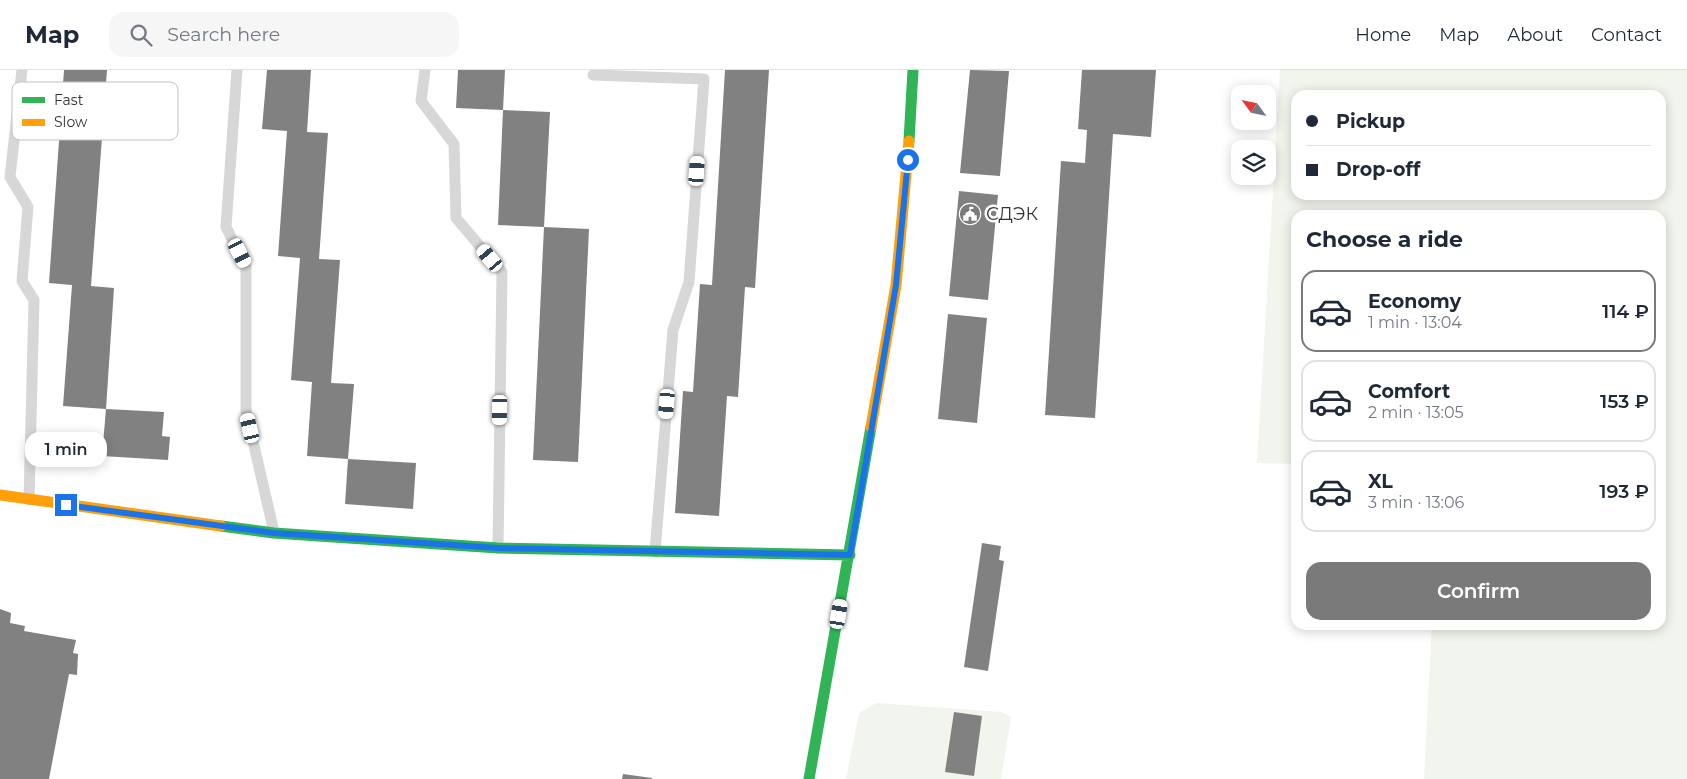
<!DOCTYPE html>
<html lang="en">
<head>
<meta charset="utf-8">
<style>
  body { margin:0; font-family:Montserrat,sans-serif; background:#f6f6f7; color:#1f2937; height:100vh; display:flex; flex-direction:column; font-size:19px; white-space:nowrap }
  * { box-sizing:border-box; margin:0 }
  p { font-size:16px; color:#747a83 }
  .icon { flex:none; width:28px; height:28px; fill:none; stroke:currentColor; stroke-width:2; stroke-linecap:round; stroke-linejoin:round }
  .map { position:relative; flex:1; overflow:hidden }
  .details { position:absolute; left:1291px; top:140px; width:375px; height:420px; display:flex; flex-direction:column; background:#fff; border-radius:15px; box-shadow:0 2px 12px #0003 }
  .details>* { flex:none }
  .banner { position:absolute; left:1291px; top:20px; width:375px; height:110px; border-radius:15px; box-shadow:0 2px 12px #0003; display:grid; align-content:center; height:110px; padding:0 15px; background:#fff }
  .needle { width:32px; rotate:303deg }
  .fabs { position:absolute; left:1231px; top:15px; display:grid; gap:10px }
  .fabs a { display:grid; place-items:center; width:45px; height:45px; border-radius:10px; background:#fff; box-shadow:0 2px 12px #0003; font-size:25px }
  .end { position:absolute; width:22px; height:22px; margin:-11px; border:6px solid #1a73e8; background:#fff; box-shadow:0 0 0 2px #fff }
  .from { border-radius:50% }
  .bubble { position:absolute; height:35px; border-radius:15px; background:#fff; box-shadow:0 2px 12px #0003; font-size:16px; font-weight:600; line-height:35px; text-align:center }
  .car { position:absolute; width:15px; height:30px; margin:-15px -8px; border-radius:6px; box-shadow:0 0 4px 1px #0007; background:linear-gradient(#fff 24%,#345 0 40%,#fff 0 76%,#345 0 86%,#fff 0) }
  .banner b { display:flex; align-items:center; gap:18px; height:48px; font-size:19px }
  .banner b+b { border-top:1px solid #e0e1e3 }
  .banner i { width:12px; height:12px; background:#1f2937 }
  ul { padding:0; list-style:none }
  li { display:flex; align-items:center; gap:15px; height:82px; margin:0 10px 8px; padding:0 5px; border:2px solid #e0e1e3; border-radius:15px }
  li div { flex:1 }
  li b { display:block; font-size:19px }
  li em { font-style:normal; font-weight:600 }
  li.current { border-color:#7a7a7a }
  li>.icon { width:45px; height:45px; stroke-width:1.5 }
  h2 { padding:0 15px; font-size:22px; line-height:60px }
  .cta { display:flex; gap:10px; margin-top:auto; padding:10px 15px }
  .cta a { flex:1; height:58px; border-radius:15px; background:#7a7a7a; color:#fff; font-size:20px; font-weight:600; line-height:58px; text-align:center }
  header { display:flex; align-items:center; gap:30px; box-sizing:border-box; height:70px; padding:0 25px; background:#fff; border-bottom:1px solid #e0e1e3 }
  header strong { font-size:24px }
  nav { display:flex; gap:28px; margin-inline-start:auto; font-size:18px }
  .search { width:350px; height:45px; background:#f6f6f7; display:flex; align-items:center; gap:12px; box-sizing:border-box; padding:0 18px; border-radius:15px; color:#747a83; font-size:19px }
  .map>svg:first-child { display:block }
</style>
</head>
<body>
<header>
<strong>Map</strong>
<div class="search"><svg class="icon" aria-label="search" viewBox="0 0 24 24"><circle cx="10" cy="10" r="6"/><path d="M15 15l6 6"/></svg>Search here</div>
<nav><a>Home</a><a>Map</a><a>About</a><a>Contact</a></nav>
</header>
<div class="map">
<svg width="1687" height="709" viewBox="0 0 1687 709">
  <rect width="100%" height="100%" fill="#fff"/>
  <path fill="#f1f5ed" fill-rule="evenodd" d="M1280,0H1687V709H1424L1432,555H1661V145H1296V394L1257,393ZM1296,25H1661V125H1296Z
    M876,633L1001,642L1011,647L1001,709H846L859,643Z"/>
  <path fill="#818181" d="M64,0H107L91,216L114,218L106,339L63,336L72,215L49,213Z
    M267,0H311L307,62L328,63L319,189L340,190L331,313L354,314L348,389L307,386L312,312L291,310L300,188L278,186L287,61L262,59Z
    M458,0H505L503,40L456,38Z
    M725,0H769L755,218L745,217L738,327L727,326L719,446L675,443L683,321L693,322L700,214L712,215Z
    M970,0L1009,1L1000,106L960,103Z
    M1082,0H1156L1151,67L1113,64L1095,348L1045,345L1061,91L1085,93L1087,60L1078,59Z
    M503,40L550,42L544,157L498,155Z
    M959,121L998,125L988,230L949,226Z
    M544,157L589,159L578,392L533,390Z
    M948,244L987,248L977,353L938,349Z
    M106,339L164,342L162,366L170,367L168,390L102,386Z
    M348,389L416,393L413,439L345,434Z
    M982,473L1001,476L999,490L1004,491L988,601L964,597Z
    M0,539L11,543L10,553L25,556L24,561L76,570L73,583L78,584L77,605L69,604L49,709H0Z
    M954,642L982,646L974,706L945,702Z
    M623,704L652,708V709H622Z"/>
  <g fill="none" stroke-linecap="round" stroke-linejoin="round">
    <path stroke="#d7d7d7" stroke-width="11" d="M22,0L10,107L28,137L22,211L34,230L29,430
      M237,0L226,157L246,197V341L274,462
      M425,0L421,31L454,74L456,148L502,202L498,478
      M593,5L704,9L689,212L673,260L655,482"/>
    <path stroke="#30b455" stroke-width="11" d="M909,71L913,0
      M221,456L274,463L498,478L850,485
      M809,709L871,357"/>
    <path stroke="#ff9f0a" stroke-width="11" d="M871,357L896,215L909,71
      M0,425L221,456"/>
  </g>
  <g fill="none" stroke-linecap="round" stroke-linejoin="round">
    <path stroke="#1a73e8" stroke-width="6" d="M66,435L274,463L498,478L850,485L896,215L908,90"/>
  </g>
  <defs>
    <g id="civic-disc" transform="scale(1.125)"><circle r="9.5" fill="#7a7a7a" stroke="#fff"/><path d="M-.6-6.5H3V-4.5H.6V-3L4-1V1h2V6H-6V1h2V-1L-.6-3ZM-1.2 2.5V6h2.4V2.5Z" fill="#fff"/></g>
  </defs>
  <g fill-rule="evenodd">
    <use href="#civic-disc" x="970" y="144"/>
  </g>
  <g text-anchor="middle" stroke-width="5" stroke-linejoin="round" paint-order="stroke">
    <g font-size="18" fill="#333" stroke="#fff" text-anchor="start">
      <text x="986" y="150">СДЭК</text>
    </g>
  </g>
  <rect x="12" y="12" width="166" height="58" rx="8" fill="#fff" stroke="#c2c2c2" stroke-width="1"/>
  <rect x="22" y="27" width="23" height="6" fill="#30b455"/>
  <rect x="22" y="49" width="23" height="7" fill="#ff9f0a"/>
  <g font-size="14" fill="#333">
    <text x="54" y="35">Fast</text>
    <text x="54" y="57">Slow</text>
  </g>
</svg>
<div class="fabs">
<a><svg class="needle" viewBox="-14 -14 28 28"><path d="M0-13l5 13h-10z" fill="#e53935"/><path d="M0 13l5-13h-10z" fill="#747a83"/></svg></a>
<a><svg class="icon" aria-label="layers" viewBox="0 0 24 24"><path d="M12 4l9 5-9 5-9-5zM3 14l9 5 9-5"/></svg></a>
</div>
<i class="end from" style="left:908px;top:90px"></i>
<i class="end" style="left:66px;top:435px"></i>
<div class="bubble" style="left:25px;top:362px;width:82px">1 min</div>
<i class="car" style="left:697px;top:101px;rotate:4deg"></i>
<i class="car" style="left:240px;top:183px;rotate:153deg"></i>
<i class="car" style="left:490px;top:188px;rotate:320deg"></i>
<i class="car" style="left:667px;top:334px;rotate:185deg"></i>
<i class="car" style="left:500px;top:340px;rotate:181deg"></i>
<i class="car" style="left:250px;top:358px;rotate:347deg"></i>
<i class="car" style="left:839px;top:544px;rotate:10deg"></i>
<div class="banner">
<b><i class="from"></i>Pickup</b>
<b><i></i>Drop-off</b>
</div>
<section class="details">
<h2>Choose a ride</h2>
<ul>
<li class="current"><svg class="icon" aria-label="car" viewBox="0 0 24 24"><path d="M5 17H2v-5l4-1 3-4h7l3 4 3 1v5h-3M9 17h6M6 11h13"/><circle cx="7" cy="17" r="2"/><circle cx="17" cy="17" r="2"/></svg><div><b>Economy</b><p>1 min · 13:04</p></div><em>114 ₽</em></li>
<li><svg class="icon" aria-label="car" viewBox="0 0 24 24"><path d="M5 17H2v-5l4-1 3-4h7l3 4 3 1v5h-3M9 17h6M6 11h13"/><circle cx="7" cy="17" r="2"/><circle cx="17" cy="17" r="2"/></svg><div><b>Comfort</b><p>2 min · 13:05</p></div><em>153 ₽</em></li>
<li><svg class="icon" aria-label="car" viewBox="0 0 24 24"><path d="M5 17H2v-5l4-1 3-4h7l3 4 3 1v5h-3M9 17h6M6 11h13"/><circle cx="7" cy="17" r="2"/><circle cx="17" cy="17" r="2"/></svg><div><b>XL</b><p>3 min · 13:06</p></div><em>193 ₽</em></li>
</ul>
<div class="cta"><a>Confirm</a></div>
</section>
</div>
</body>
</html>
